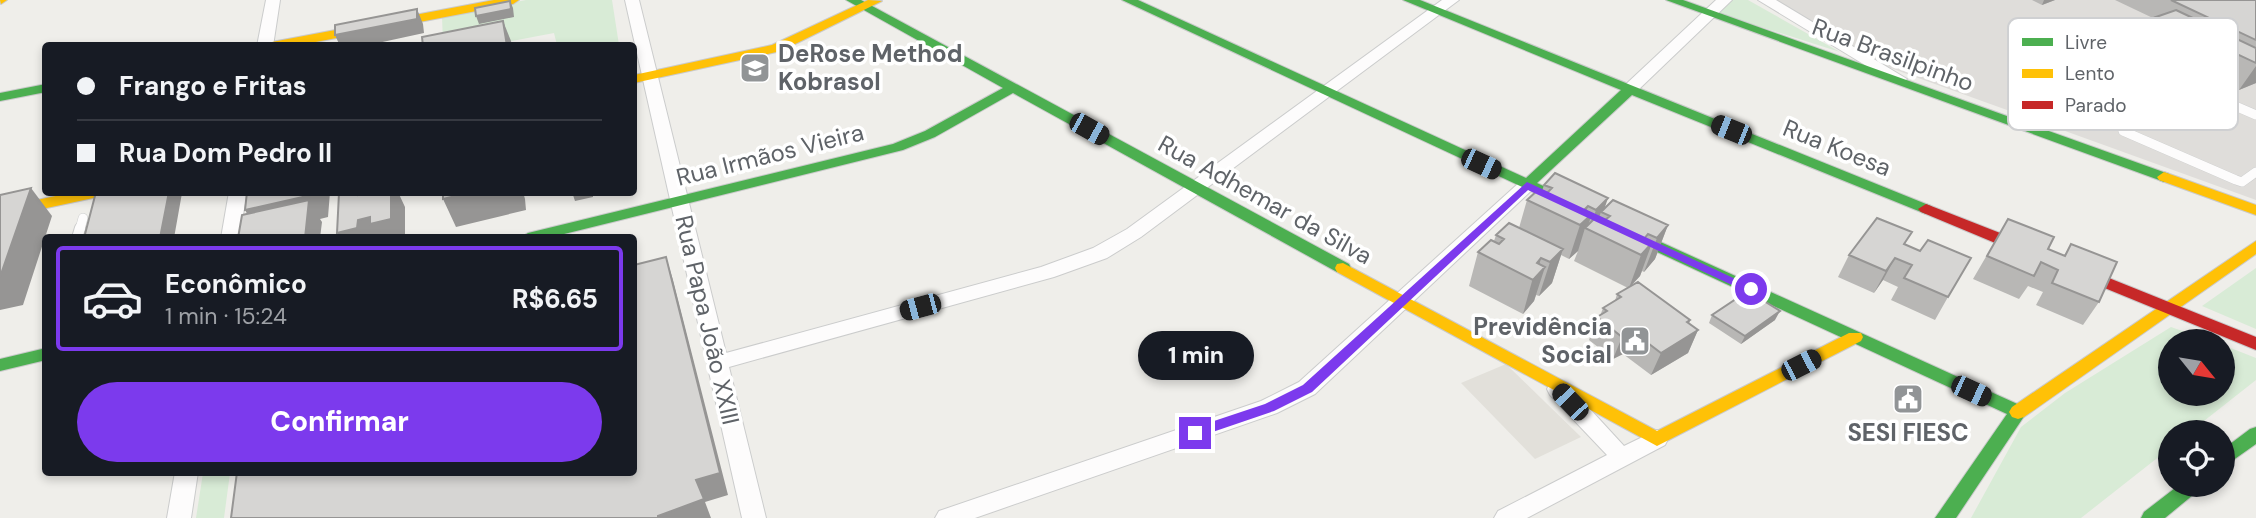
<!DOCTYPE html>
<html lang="pt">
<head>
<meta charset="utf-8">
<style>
  body { margin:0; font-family:"DM Sans",sans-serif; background:#242831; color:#f1f3f6; height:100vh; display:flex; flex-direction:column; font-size:26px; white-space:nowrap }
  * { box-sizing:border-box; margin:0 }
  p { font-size:23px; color:#9ea1a6 }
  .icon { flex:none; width:38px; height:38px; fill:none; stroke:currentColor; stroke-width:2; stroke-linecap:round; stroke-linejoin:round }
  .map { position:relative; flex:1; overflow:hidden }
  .panel { position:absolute; left:42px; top:234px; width:595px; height:242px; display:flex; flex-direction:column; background:#171b24; border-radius:7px; box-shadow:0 4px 10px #0003 }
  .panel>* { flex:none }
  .guide { position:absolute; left:42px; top:42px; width:595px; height:154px; border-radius:7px; box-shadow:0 4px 10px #0003; display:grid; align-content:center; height:154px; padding:0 35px; background:#171b24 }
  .needle { width:46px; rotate:120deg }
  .buttons { position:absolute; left:2158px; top:329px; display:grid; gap:14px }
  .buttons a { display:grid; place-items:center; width:77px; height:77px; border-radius:50%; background:#171b24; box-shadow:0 4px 10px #0003; font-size:35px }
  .end { position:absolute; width:32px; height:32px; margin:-16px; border:9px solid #7c3aed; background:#fff; box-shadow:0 0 0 4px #fff }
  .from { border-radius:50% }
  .bubble { position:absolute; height:49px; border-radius:24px; background:#171b24; box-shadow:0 4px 10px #0003; font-size:23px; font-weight:800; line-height:49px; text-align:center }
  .car { position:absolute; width:21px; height:42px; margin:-21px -10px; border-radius:9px; box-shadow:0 0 5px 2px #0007; background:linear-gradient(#222 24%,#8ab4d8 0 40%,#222 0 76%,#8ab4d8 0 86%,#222 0) }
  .guide b { display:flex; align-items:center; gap:24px; height:66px; font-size:26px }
  .guide b+b { border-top:2px solid #363941 }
  .guide i { width:18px; height:18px; background:#f1f3f6 }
  ul { padding:12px 0 0; list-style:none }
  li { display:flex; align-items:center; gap:21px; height:105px; margin:0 14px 10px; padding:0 21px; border:4px solid #363941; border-radius:7px }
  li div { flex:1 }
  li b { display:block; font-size:26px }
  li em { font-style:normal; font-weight:800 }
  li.current { border-color:#7c3aed }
  li>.icon { width:63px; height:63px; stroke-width:1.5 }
  .primary-button { display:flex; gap:14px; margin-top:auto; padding:14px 35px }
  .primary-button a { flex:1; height:80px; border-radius:42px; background:#7c3aed; color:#fff; font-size:28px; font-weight:800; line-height:80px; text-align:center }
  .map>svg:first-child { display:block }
</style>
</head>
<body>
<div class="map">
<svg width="2256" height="518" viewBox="0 0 2256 518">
  <rect width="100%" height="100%" fill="#efeeea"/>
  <path fill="#dfddda" d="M1776,0H2256V200L1885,66Z"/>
  <path fill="#e2e0da" d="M1506,364L1581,437L1535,459L1461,383Z"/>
  <path fill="#d8ebd6" d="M526,0H612L619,45H557L554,33L491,45H443L442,16Z
    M1730,0H1748L1840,52L1717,13Z
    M2256,268V329L2202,306Z
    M2171,327L2211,341H2170V394H2222L2223,345L2256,358V380L2190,432H2170V448L2081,518H1971L2021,427L2065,393Z
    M203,473H230L224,518H196Z"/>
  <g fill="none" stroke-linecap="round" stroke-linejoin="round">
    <g stroke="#cbcccc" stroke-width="10">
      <path id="lane-far1" d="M2256,115L2205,93L2122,126L2123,131L2236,180L2242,182L2256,172
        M80,229L83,218"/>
    </g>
    <g stroke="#cbcccc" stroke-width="12">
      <path id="lane" d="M77,238L80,228"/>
    </g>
    <g stroke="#cbcccc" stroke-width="2">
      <path id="street" d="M266,0H280L273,46H257Z
        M625,0H639L726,353L1041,267L1093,248L1127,229L1442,0H1459L1141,237L1107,258L1054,277L729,367L766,518H742Z
        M1716,0H1732L1636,92H1624V86Z
        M1758,0H1776L1907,79L1899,84L1893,82Z
        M1527,179L1536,185L1533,189L1315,394L1277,413L975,518H935L939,511L1261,401L1299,382L1521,181Z
        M229,192H247L239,238H221Z
        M1558,381L1566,383L1624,446L1657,430L1665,433L1668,439L1665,445L1527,518H1494L1498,511L1607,455L1550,395L1547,389L1550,383Z
        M175,472H198L191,518H167Z"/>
    </g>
    <g stroke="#cacacb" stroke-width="2">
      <path id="fast" d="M846,0H861L1349,264L1351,268L1349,272H1337L1013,93L935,137L903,150L548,238H520L528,233L893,144L925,131L1003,88Z
        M1122,0H1138L1526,178L1621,90L1403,0H1420L1931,206L1934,209L1926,214L1921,212L1632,95L1537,183L1583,205L1586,208L1583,211L1578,213Z
        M1666,0H1683L2169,174L2171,177L2164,182L2159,180Z
        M46,84V92L0,101V93Z
        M1621,224L2024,407L2027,412L1956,518H1935L2007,414L1616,233L1613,229Z
        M46,348V360L0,371V359Z
        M2256,427V444L2222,468V450L2250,429Z
        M2179,485H2201L2199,490L2165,518H2141L2144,512Z"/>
    </g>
    <g stroke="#cacacb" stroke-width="2">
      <path id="slow" d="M0,0H7L1,4Z
        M494,0H519L513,4L295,46H266L272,42Z
        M868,0L882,1L781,51L634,83V75L772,45Z
        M2164,172L2256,205V215L2159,180L2157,177Z
        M74,192H105L98,197L0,218V208Z
        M2256,241V254L2024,417L2018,419L2012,417L2009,412L2012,407Z
        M1343,263L1657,431L1849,333H1861L1863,337L1861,341L1657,446L1337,272L1335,268L1337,264Z"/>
    </g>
    <g stroke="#cacacb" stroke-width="2">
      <path id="jam" d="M1926,204L2036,247L2038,251L2036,255H2024L1921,212L1918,209Z
        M2074,264L2256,337V350L2068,273L2066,269Z"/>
    </g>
    <use href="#lane-far1" stroke="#fdfcfc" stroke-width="9"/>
    <use href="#lane" stroke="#fdfcfc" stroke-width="10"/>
    <use href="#street" fill="#fdfcfc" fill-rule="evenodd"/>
    <use href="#fast" fill="#4caf50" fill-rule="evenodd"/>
    <use href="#slow" fill="#ffc107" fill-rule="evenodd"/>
    <use href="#jam" fill="#c62828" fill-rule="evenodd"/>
  </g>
  <path fill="#b8b7b5" d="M2032,0H2055L2042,5Z
    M2115,0H2256V83L2239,90L2218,80L2119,118L2064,88L2080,62L2141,40L2155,19Z
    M1544,185L1605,208L1668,225L1655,259L1644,272L1642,271L1640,276L1630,287L1690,320L1689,324L1698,330L1688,353L1651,375L1623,354L1613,359L1589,340L1597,317L1600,316L1603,308L1615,301L1617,294L1628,288L1574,261L1578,251L1569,259L1561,255L1552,283L1539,296L1536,295L1534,301L1523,314L1469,286L1478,252L1494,241L1496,235L1519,228L1527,200L1542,191Z
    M2008,219L2048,249L2064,256L2071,244L2099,302L2083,325L2036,305L2043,292L2028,286L2019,299L1973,279Z
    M1905,245L1948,297L1935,320L1891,300L1898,287L1883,280L1874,293L1838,277L1849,255Z
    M1712,315L1775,320L1741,344L1709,323Z"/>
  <path fill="#969594" d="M2044,0H2055L2042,5Z
    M510,1L513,8L514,17L479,24L476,16Z
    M417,9L423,24L424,33L364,46H340L335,35Z
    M503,21L511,41L512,46H507Z
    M2237,54L2218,80L2119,118L2137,92Z
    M2256,66V83L2239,90Z
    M31,188L52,216L23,305L0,310V277Z
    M169,192L182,193L174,238H160Z
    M316,192H330L328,217L320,219L322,222L320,238H305L258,233L245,210Z
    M358,192H360L372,216L391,192H398L405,207V238H339L337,233L358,220Z
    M472,192H523L525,199L526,210L456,227L443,199Z
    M572,192H593V197L575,201Z
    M1608,198L1603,213L1601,212L1594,232L1589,230L1596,210Z
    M1588,206L1583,223L1592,214L1587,228H1585L1578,251L1569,259L1580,225L1584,210Z
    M1668,225L1655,259L1644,272L1657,238Z
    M1652,243L1640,276L1629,288L1641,255Z
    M1563,249L1552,283L1539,296L1550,262Z
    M666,257L673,280L728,495L705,502L711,518H658Z
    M1541,258L1536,277L1545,267L1534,301L1523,314L1537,263Z
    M1895,258L1883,280L1874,293L1886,271Z
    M1780,311L1775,320L1741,344L1745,336Z
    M1690,320L1682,340L1698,330L1688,353L1651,375L1661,353L1687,322Z
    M1632,331L1623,354L1613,359L1622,337Z"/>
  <path fill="#d6d5d3" stroke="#969594" stroke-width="2" d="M2171,0H2256V40Z
    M510,1L511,9L476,16L475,8Z
    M417,9V19L335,35V25Z
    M2176,10L2256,48V63L2237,54L2137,92L2080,62L2177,27L2156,17Z
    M503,21L507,46H423L422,37Z
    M318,43L329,44V46H312Z
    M1555,173L1608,198L1596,210L1588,206L1584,210L1592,214L1580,225L1527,200L1539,189L1547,193L1552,188L1544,185Z
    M31,188L0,277V195Z
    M96,192H169L160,238H84Z
    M247,192H316V194L245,210Z
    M358,192V195L368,192H391V219L370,224V217L358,220L357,228L337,233L339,193Z
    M443,192H472L443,199Z
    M309,200L305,238H238L242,215Z
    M1613,200L1668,225L1657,238L1648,234L1644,239L1652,243L1641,255L1585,228L1597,216L1605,220L1610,216L1601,212Z
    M1877,218L1912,232L1904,244L1920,251L1928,240L1971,258L1948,297L1904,278L1912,265L1895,258L1886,271L1849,255Z
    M2008,219L2054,237L2048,249L2065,256L2071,244L2117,262L2099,302L2052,283L2058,270L2041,262L2034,276L1987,256Z
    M1509,223L1563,249L1550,262L1541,258L1537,263L1545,267L1533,280L1478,252L1491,240L1499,244L1504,239L1496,235Z
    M666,257L720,473L696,480L704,499L658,516V518H231L237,472H634V265Z
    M1638,282L1690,320L1687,322L1698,330L1661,353L1632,331L1622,337L1597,317L1607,311L1603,308L1621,297L1617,294Z
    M1748,291L1780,311L1745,336L1712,315Z"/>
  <path fill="#7c3aed" d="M1527,182L1757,289L1747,292L1528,190L1312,392L1274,411L1195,438L1190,436V429L1265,404L1303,385Z"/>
  <defs>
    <g id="university-square" transform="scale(1.575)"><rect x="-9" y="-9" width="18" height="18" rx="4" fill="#919496" stroke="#fff"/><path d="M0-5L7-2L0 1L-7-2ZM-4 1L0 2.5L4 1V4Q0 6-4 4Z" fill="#fff"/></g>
    <g id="civic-square" transform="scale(1.575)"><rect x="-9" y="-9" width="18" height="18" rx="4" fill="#919496" stroke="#fff"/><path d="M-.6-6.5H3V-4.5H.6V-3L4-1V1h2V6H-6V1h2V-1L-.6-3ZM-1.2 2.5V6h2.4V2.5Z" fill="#fff"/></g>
  </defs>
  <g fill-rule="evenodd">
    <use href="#university-square" x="755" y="68"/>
    <use href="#civic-square" x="1635" y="341"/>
    <use href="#civic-square" x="1908" y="399"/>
  </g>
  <g text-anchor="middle" stroke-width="7" stroke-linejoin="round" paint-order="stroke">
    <g font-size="24" font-weight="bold" fill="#5f6368" stroke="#fff" text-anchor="start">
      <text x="778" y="62">DeRose Method<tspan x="778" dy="28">Kobrasol</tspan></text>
      <text x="1612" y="335" text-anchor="end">Previdência<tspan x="1612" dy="28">Social</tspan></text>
      <text x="1908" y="441" text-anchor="middle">SESI FIESC</text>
    </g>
    <g font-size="24" fill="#5f6368" stroke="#fff">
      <text transform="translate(1893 55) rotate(20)" y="8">Rua Brasilpinho</text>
      <text transform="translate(1837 148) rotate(22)" y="8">Rua Koesa</text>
      <text transform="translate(770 155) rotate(-14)" y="8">Rua Irmãos Vieira</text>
      <text transform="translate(1265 200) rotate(29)" y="8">Rua Adhemar da Silva</text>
      <text transform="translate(707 320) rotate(77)" y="8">Rua Papa João XXIII</text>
    </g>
  </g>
  <rect x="2008" y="18" width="230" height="112" rx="10" fill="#fff" stroke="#cfd0d2" stroke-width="2"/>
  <rect x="2022" y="38" width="31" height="8" fill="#4caf50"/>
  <rect x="2022" y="69" width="31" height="9" fill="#ffc107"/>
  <rect x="2022" y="101" width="31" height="8" fill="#c62828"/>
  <g font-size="19" fill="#5f6368">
    <text x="2065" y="49">Livre</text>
    <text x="2065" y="80">Lento</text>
    <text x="2065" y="112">Parado</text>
  </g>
</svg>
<div class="buttons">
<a><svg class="needle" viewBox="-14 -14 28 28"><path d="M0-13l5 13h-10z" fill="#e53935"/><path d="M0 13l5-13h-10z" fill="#9ea1a6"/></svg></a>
<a><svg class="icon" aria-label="locate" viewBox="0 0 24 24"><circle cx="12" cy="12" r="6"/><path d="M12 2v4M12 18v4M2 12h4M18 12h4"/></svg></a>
</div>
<i class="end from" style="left:1751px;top:289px"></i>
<i class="end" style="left:1195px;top:433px"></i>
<div class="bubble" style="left:1138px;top:331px;width:116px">1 min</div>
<i class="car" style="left:1089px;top:129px;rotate:119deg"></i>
<i class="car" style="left:1731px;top:130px;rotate:292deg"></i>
<i class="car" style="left:1481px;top:164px;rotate:115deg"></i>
<i class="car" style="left:920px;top:307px;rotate:255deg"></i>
<i class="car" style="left:1801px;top:365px;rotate:63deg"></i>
<i class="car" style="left:1971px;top:391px;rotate:115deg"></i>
<i class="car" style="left:1570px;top:402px;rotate:316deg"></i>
<div class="guide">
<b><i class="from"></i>Frango e Fritas</b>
<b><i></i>Rua Dom Pedro II</b>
</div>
<section class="panel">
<ul>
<li class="current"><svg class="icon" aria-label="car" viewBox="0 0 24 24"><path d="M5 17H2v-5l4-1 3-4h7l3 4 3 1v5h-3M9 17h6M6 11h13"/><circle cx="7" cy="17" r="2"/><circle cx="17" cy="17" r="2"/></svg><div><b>Econômico</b><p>1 min · 15:24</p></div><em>R$6.65</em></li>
</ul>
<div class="primary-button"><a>Confirmar</a></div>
</section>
</div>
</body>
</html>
